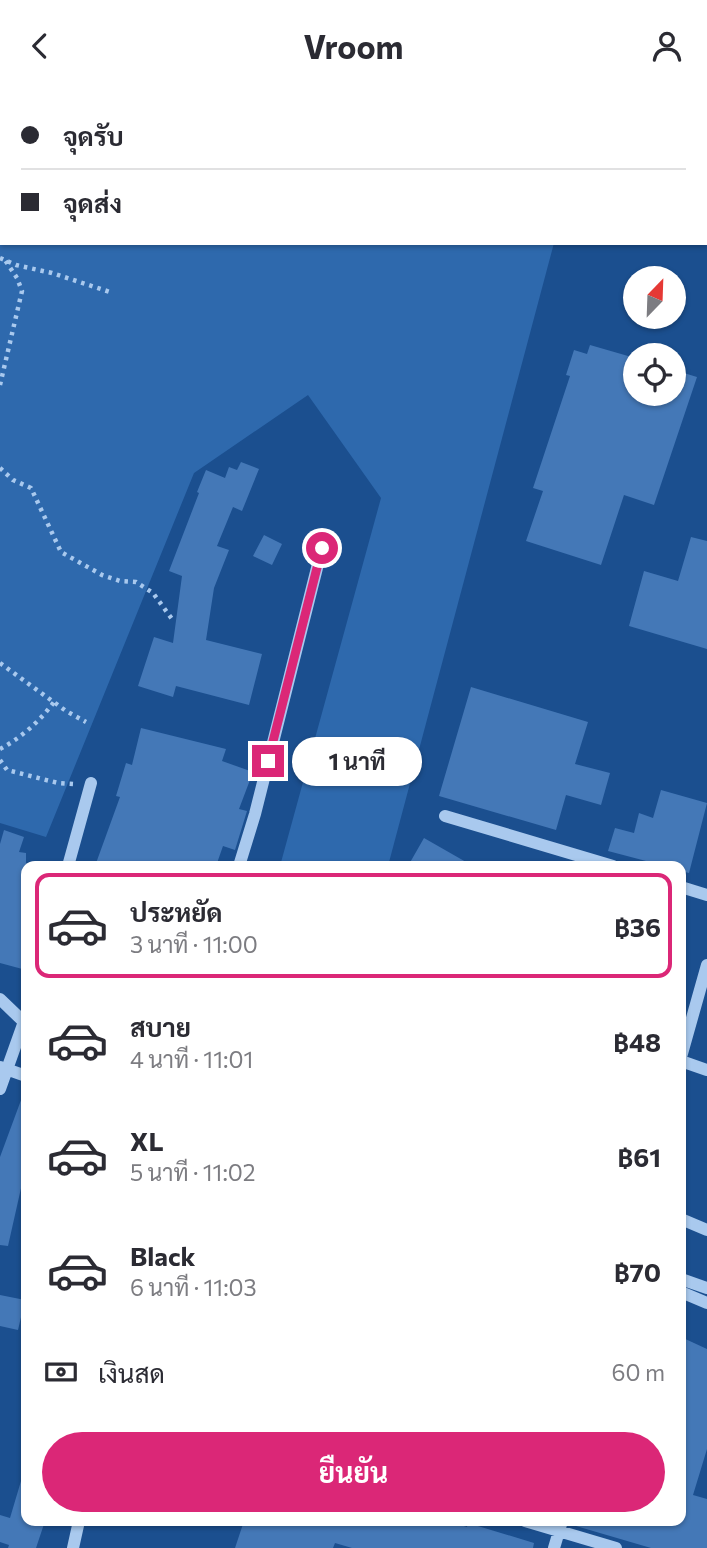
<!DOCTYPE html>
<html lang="th">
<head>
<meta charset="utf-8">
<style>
  body { margin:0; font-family:Commissioner,Sarabun,sans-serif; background:#f7f7f7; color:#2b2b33; height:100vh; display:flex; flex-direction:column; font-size:26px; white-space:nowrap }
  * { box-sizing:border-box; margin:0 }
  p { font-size:23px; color:#7c7c81 }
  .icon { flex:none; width:38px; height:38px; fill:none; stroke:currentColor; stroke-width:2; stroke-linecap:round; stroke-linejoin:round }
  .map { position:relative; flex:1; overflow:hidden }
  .sheet { position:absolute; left:21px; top:770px; width:665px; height:665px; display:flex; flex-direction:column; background:#fff; border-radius:14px; box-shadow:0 2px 5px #0004 }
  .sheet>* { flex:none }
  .top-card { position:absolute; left:0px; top:0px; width:707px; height:154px; box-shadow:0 2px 5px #0004; display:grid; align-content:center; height:154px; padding:0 21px; background:#fff }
  .needle { width:46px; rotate:23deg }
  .buttons { position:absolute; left:623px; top:175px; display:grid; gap:14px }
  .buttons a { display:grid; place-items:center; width:63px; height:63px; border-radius:50%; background:#fff; box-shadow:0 2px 5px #0004; font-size:35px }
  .end { position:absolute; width:32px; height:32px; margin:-16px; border:9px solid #db2777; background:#fff; box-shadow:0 0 0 4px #fff }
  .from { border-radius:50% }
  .bubble { position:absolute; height:49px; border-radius:24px; background:#fff; box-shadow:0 2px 5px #0004; font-size:23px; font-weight:700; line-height:49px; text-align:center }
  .top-card b { display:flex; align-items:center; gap:24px; height:66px; font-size:26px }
  .top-card b+b { border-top:2px solid #e1e1e2 }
  .top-card i { width:18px; height:18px; background:#2b2b33 }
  ul { padding:12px 0 0; list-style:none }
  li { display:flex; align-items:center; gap:21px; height:105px; margin:0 14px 10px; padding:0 7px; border:4px solid transparent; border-radius:14px }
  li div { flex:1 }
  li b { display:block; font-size:26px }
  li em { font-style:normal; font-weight:700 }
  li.active { border-color:#db2777 }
  li>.icon { width:63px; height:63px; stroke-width:1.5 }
  .pay { display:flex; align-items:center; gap:18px; height:77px; padding:0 21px; font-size:26px }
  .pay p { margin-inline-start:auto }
  .button { display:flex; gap:14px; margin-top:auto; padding:14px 21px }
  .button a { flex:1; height:80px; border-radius:42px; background:#db2777; color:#fff; font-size:28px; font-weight:700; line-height:80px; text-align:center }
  header { display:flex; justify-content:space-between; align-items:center; height:91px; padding:0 21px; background:#fff; font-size:32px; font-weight:700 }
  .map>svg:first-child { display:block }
</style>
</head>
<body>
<header><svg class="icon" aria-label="back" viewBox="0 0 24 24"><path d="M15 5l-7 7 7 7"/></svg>Vroom<svg class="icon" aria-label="person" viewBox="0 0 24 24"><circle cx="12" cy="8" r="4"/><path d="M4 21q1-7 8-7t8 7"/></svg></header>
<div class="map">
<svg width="707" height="1457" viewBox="0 0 707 1457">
  <rect width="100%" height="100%" fill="#1b4f8f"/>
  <path fill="#2e69ad" d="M0,0H66L71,2H2V152H554L388,775H280L381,407L308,304L194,382L46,746L0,732Z
    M342,0H622L621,2H341Z"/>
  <path fill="#4478b7" d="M590,254L635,267V303H674V279L697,286L654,414L624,404L601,474L526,450L543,400L533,397L570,285L566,284L574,259L587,263Z
    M241,371L259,378L242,420L233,416L217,455L229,459L214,497L206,549L262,563L249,614L176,595L173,606L138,595L154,546L173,552L182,485L169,480L199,402L197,401L206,379L225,387L229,376L237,379Z
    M264,444L282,453L272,474L253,465Z
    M691,446L707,450V558L629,535L644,480L678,490Z
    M471,596L588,631L575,673L610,682L601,714L566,704L556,739L439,705Z
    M141,637L226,658L222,670L253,681L239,718L247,720L235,759L223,755L216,775H95L120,706L116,705L126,672L132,674Z
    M661,699L707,712L689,782L681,780V775H665L608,760L615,737L634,742L639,722L653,727Z
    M4,739L24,746L19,761L26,762V879L0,872V753Z
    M424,747L473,775H408Z
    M24,1001H26V1075L8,1155L0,1154V1066Z
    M0,1204L25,1209L18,1239L0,1235Z
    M681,1246L707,1258V1358L693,1404L707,1408V1457H651L576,1435L577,1430H681Z
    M21,1390L26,1391V1430H45L36,1457H8L9,1454L0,1451V1424L10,1427Z
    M244,1430H447L467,1436L468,1432L534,1452L533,1457H352L335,1452L333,1457H235Z"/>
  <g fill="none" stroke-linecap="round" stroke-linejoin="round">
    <path stroke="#a9c9ee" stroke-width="4.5" stroke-dasharray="3.5 5" stroke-linecap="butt" d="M0,167L16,174L52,182L113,202
      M0,294L22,200L17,187L5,169
      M0,377L13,389L31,397L61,461L102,484L120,490L136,491L153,502L172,528
      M0,572L66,620L86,631
      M0,658C21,647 40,630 54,611
      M0,669L7,679L58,692L73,693"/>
    <path stroke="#a9c9ee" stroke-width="12" d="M218,2L219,0
      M445,725L613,775
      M68,775L91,692
      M239,775L255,723L322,457
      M681,796L707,804
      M0,908L26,933
      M681,966L707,874
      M681,970L707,979
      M0,976L26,985
      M0,998L26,925
      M681,1128L707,1139
      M681,1188L707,1197
      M681,1201L707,1212
      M525,1430L616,1457
      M73,1457L79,1430
      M554,1457L562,1430"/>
  </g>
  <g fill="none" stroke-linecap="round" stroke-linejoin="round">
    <path stroke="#db2777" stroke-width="9" d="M268,670L322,457"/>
  </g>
</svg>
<div class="buttons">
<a><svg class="needle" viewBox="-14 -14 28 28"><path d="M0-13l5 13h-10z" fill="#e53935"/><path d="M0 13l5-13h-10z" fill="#7c7c81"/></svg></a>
<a><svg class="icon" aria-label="locate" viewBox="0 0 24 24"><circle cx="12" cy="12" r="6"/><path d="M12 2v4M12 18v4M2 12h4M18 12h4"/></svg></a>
</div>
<i class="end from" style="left:322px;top:457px"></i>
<i class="end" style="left:268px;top:670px"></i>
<div class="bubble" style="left:292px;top:646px;width:130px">1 นาที</div>
<div class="top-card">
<b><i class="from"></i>จุดรับ</b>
<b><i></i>จุดส่ง</b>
</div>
<section class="sheet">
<ul>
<li class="active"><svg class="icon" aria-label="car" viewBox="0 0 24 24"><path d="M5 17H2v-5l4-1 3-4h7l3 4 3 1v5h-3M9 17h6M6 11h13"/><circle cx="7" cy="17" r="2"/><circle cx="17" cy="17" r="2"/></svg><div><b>ประหยัด</b><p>3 นาที · 11:00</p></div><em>฿36</em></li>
<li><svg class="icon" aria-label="car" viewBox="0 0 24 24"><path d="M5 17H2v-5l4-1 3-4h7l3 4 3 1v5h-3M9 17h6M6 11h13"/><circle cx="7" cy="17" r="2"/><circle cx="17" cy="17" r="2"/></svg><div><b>สบาย</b><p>4 นาที · 11:01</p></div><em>฿48</em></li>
<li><svg class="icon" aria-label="car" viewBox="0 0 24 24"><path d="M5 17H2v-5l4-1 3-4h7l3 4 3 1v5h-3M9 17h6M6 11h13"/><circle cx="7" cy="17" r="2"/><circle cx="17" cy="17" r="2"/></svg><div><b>XL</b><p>5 นาที · 11:02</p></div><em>฿61</em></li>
<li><svg class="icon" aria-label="car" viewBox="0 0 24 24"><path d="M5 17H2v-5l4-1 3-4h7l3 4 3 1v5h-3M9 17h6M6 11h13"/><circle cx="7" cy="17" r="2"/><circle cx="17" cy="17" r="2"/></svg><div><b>Black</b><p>6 นาที · 11:03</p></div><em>฿70</em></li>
</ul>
<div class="pay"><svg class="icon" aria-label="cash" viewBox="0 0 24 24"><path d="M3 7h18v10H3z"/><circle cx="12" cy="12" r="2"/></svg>เงินสด<p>60 m</p></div>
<div class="button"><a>ยืนยัน</a></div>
</section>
</div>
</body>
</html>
